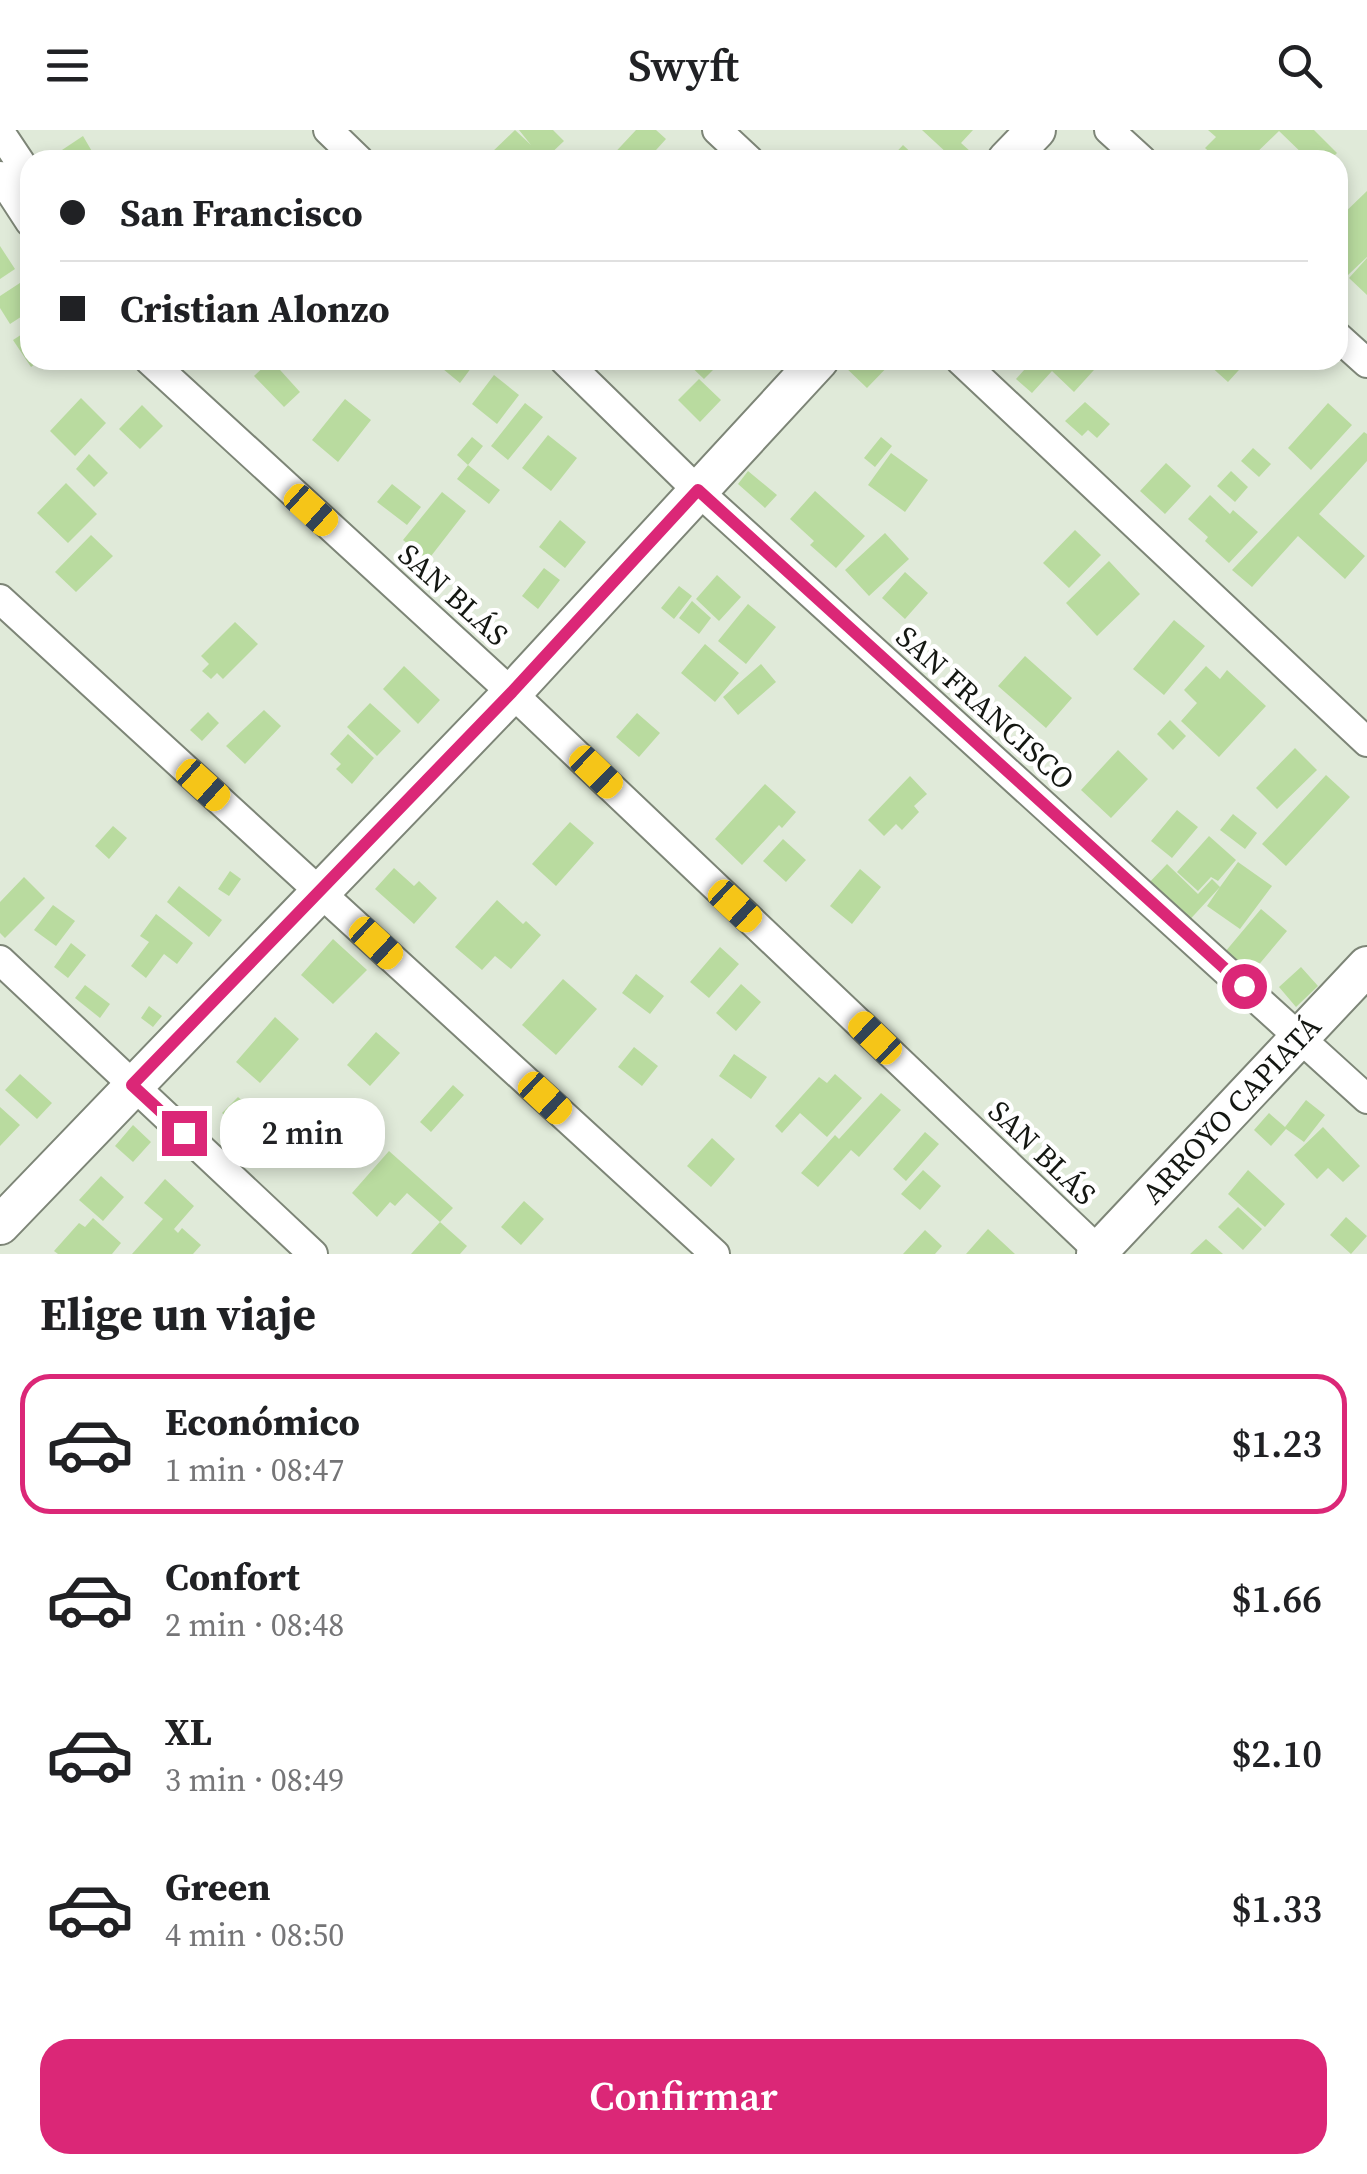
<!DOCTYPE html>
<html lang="es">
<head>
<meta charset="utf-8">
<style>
  body { margin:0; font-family:"Source Serif 4",serif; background:#f6f6f6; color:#202124; height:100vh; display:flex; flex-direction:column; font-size:38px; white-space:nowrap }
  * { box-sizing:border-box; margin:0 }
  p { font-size:32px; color:#757577 }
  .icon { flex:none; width:55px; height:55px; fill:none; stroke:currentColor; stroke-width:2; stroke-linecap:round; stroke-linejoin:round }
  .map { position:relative; height:1124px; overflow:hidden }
  .side { display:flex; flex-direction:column; background:#fff; flex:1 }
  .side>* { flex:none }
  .hud { position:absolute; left:20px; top:20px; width:1328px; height:220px; border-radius:30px; box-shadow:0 5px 15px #0003; display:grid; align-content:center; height:220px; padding:0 40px; background:#fff }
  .end { position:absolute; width:45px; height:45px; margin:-22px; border:12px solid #db2777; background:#fff; box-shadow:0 0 0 5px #fff }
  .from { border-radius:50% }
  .bubble { position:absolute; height:70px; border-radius:30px; background:#fff; box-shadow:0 5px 15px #0003; font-size:32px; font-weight:600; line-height:70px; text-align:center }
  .car { position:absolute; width:30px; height:60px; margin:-30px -15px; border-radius:12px; box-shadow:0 0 8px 2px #0007; background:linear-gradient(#f5c518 24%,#345 0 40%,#f5c518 0 76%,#345 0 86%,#f5c518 0) }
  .hud b { display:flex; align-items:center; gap:35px; height:95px; font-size:38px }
  .hud b+b { border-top:2px solid #e0e0e0 }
  .hud i { width:25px; height:25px; background:#202124 }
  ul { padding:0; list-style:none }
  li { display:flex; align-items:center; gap:30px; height:140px; margin:0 20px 15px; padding:0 20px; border:5px solid transparent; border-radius:30px }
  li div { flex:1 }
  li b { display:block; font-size:38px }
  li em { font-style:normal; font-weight:600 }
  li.on { border-color:#db2777 }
  li>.icon { width:90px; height:90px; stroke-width:1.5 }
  h2 { padding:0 40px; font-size:45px; line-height:120px }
  .cta { display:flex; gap:20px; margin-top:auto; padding:20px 40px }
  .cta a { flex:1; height:115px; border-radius:30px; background:#db2777; color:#fff; font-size:40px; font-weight:600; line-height:115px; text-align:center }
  header { display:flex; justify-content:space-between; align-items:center; height:130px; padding:0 40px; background:#fff; font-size:45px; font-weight:600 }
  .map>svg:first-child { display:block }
</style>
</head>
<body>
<header><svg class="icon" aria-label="menu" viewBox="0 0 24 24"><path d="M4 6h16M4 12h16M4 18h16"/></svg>Swyft<svg class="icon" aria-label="search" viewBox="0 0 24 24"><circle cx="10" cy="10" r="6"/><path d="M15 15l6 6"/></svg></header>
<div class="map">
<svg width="1367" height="1124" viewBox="0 0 1367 1124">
  <rect width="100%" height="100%" fill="#e0ead9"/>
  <path fill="#b9db9f" d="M515,0L531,15L519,0H553L564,11L544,30H494L489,25Z
    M636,0H656L666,9L647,30H608Z
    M922,0H973L961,13L980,30H945L949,25Z
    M1208,0H1314L1337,23L1330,30H1309L1279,1L1249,30H1218L1205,18L1216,7Z
    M83,6L97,30H47Z
    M903,15L919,30H889Z
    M1367,61V127L1348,145L1338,133V89Z
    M0,116L15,139L0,149Z
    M1367,128V165L1349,148Z
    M23,151L30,161V181L10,194L0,178V166Z
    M30,199V230H41L31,237L13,210Z
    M271,230L300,262L284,277L254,246Z
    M450,230H477L460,253L443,239Z
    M684,230H723L704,249Z
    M847,230H894L867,258L843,235Z
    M1033,230H1046L1056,239L1064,230H1103L1074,262L1052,241L1032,263L1016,249Z
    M1212,230H1248L1228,252L1208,234Z
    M494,245L519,265L497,294L472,274Z
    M699,249L721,270L700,292L678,270Z
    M81,268L106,293L75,326L50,301Z
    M345,269L371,290L338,332L312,310Z
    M1085,272L1110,294L1097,308L1088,300L1082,306L1065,291Z
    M525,273L543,287L508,330L491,316Z
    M1328,273L1352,295L1311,340L1288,318Z
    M142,275L163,296L140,319L119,299Z
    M1364,302L1367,304V331L1319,384L1365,426L1345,449L1298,406L1252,457L1232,440Z
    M548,305L577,328L551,361L522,338Z
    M472,307L483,316L468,335L457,325Z
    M881,307L892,316L875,337L864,328Z
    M1253,318L1271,334L1259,347L1241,331Z
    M891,323L928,350L905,382L868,355Z
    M89,324L108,343L94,357L76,339Z
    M1166,333L1191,356L1165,384L1140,361Z
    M468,335L500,360L489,374L457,349Z
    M748,341L777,365L765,378L738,354Z
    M1231,341L1248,357L1235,372L1217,356Z
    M66,353L97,384L68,413L37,383Z
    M392,354L421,377L407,395L377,372Z
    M815,361L865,406L836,438L810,415L814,411L790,389Z
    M442,362L466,381L428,430L403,410Z
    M1210,365L1230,384L1233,380L1258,402L1229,433L1205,411L1208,407L1188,389Z
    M560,390L586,412L565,438L539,417Z
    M1075,400L1101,425L1069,458L1043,433Z
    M885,403L909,429L869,466L845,440Z
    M91,405L113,426L76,462L55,442Z
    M1109,431L1140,464L1097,506L1066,473Z
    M544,438L560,450L538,479L522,466Z
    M905,442L928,463L905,489L882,468Z
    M717,445L741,467L719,491L696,469Z
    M679,456L692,466L674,489L661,478Z
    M692,471L711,488L699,504L679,488Z
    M748,474L776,497L746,534L718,511Z
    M1174,490L1205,516L1164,565L1133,539Z
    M235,492L258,514L223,549L217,543L211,549L202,541L209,534L201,526Z
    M705,514L739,543L715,572L681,543Z
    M1025,526L1072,568L1046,598L998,556Z
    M761,534L776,552L738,585L723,567Z
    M404,536L440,570L418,594L383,559Z
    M1206,536L1220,549L1227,540L1266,576L1219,627L1181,591L1197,573L1184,560Z
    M370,573L401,601L377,626L347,597Z
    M264,580L281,596L245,634L226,616Z
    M208,582L219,593L202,611L190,600Z
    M637,583L660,603L639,627L616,607Z
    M1170,590L1186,606L1173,620L1157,604Z
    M348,604L374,628L352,654L336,639L341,634L330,624Z
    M1295,618L1317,640L1277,679L1256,658Z
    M1118,620L1148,649L1111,688L1081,660Z
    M1326,645L1350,667L1286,736L1262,714Z
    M910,646L927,664L914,676L919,682L902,700L896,694L884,706L868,690Z
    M765,654L796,682L782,698L779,695L742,735L715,709Z
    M1177,680L1198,697L1172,728L1151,711Z
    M1233,684L1257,703L1245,719L1220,700Z
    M570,692L594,713L556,756L532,734Z
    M113,696L127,708L109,729L95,716Z
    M1209,706L1236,730L1218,751L1211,747L1198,761L1177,742Z
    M783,709L806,730L786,752L763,731Z
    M1238,732L1272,756L1240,799L1207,776L1220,757L1183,797L1143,759L1167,734L1198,764L1212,749L1220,757Z
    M394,738L414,756L419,751L437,768L414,794L375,759Z
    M860,739L881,757L852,794L830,776Z
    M230,741L241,749L229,766L218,759Z
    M24,747L45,768L5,808L0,803V772Z
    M179,756L222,790L209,807L167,772Z
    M497,770L523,794L526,791L541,805L511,839L495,826L482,840L455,817Z
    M53,775L75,791L56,816L34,800Z
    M1261,779L1287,801L1251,844L1225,822Z
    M156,784L193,813L177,834L164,824L146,848L131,836L149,812L140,806Z
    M333,809L367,840L333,874L301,845Z
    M71,813L86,825L68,848L54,837Z
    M720,817L739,834L709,868L690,852Z
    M1301,837L1318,856L1296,877L1279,857Z
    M636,844L664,866L650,884L622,863Z
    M563,849L597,879L556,925L522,895Z
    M741,854L761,872L736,901L716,883Z
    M85,855L110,874L100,888L75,868Z
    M149,876L162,886L153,897L141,888Z
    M275,887L299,909L260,953L236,932Z
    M376,902L400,923L370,956L347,935Z
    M634,917L658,936L642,956L618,937Z
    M734,924L767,947L751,969L719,946Z
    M20,944L52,973L37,989L5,960Z
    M835,944L862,968L827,1007L800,983L782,1003L775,996L819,947L827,953Z
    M453,955L464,965L431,1002L420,992Z
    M881,963L901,980L859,1027L851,1020L818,1057L801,1043L835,1005L839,1009Z
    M238,967L284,1008L269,1025L222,983Z
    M1306,970L1325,985L1304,1012L1286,999L1271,1016L1254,1000L1269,983L1285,997Z
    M0,977L20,995L0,1016Z
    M133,995L151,1012L133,1032L115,1016Z
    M1323,997L1360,1036L1343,1052L1328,1038L1317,1049L1294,1025Z
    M925,1002L939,1014L906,1051L893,1039Z
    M712,1008L735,1029L711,1057L687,1036Z
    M389,1021L453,1078L440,1092L407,1063L395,1076L390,1072L377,1087L352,1063Z
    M923,1040L941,1056L920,1080L901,1064Z
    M1248,1040L1285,1074L1265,1097L1228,1064Z
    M101,1046L124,1067L103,1091L79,1070Z
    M165,1049L194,1076L174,1099L178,1103L182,1098L201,1115L193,1124H132L163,1089L144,1073Z
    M524,1071L544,1089L521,1115L501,1097Z
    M1238,1077L1262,1099L1243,1120L1218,1097Z
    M1346,1087L1367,1106L1351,1124L1330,1105Z
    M93,1088L121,1113L112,1124H58L54,1121L79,1093L85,1097Z
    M440,1092L467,1116L460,1124H411Z
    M988,1099L1015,1124H966Z
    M925,1100L942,1116L935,1124H903Z
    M1206,1109L1223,1124H1190Z"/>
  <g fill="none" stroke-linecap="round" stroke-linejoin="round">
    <g stroke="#7d8577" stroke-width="32">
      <path id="street" d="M328,0L359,30
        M717,0L749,30
        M1109,0L1142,30
        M0,2L30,47
        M0,46L30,92
        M1338,207L1367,233
        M149,230L512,563L1102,1124
        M564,230L698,361L1367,969
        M960,230L1367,612
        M0,469L715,1124
        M0,830L313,1124"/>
    </g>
    <g stroke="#7d8577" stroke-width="42">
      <g id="secondary">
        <path d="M1007,30L1036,0"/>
        <path d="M0,1095L512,563L819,230"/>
        <path id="s1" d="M1096,1124L1367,836"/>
      </g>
    </g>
    <use href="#street" stroke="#fff" stroke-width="28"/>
    <use href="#secondary" stroke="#fff" stroke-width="38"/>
  </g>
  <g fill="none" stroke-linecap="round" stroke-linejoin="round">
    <path stroke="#db2777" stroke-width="12" d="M184,1003L132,955L512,562L698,360L1244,856"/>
  </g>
  <g text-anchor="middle" stroke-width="9" stroke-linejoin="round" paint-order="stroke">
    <g font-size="30" fill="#141712" stroke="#fff">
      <text transform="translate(453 465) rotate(42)" y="10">SAN BLÁS</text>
      <text transform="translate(985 578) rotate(42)" y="10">SAN FRANCISCO</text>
      <text dy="10" stroke="none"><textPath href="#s1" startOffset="198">ARROYO CAPIATÁ</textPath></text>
      <text transform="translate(1042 1023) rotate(44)" y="10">SAN BLÁS</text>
    </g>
  </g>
</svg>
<i class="end from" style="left:1244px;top:856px"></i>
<i class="end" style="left:184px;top:1003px"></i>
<div class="bubble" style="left:220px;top:968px;width:165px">2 min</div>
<i class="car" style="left:311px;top:380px;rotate:132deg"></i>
<i class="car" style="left:596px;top:642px;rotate:134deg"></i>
<i class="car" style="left:203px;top:655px;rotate:132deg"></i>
<i class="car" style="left:735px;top:776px;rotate:133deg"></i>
<i class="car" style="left:376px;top:813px;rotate:133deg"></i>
<i class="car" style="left:875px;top:908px;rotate:314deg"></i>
<i class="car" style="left:545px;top:968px;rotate:133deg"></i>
<div class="hud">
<b><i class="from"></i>San Francisco</b>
<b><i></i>Cristian Alonzo</b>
</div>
</div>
<section class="side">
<h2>Elige un viaje</h2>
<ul>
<li class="on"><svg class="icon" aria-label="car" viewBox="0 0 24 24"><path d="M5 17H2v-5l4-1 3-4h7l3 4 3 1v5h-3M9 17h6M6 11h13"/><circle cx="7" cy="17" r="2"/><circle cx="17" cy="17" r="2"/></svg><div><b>Económico</b><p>1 min · 08:47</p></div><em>$1.23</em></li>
<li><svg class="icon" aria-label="car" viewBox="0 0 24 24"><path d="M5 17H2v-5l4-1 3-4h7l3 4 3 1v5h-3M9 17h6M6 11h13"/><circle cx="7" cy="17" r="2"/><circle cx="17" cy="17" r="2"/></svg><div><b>Confort</b><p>2 min · 08:48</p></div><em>$1.66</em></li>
<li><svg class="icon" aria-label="car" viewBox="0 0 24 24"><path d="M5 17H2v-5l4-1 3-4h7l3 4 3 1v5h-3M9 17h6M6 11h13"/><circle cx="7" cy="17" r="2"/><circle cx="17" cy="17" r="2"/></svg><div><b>XL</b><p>3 min · 08:49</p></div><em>$2.10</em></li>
<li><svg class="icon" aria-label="car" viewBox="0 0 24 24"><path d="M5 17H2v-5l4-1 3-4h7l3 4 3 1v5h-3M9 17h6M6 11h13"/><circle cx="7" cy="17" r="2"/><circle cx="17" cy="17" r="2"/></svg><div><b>Green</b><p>4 min · 08:50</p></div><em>$1.33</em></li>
</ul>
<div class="cta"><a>Confirmar</a></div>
</section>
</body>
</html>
